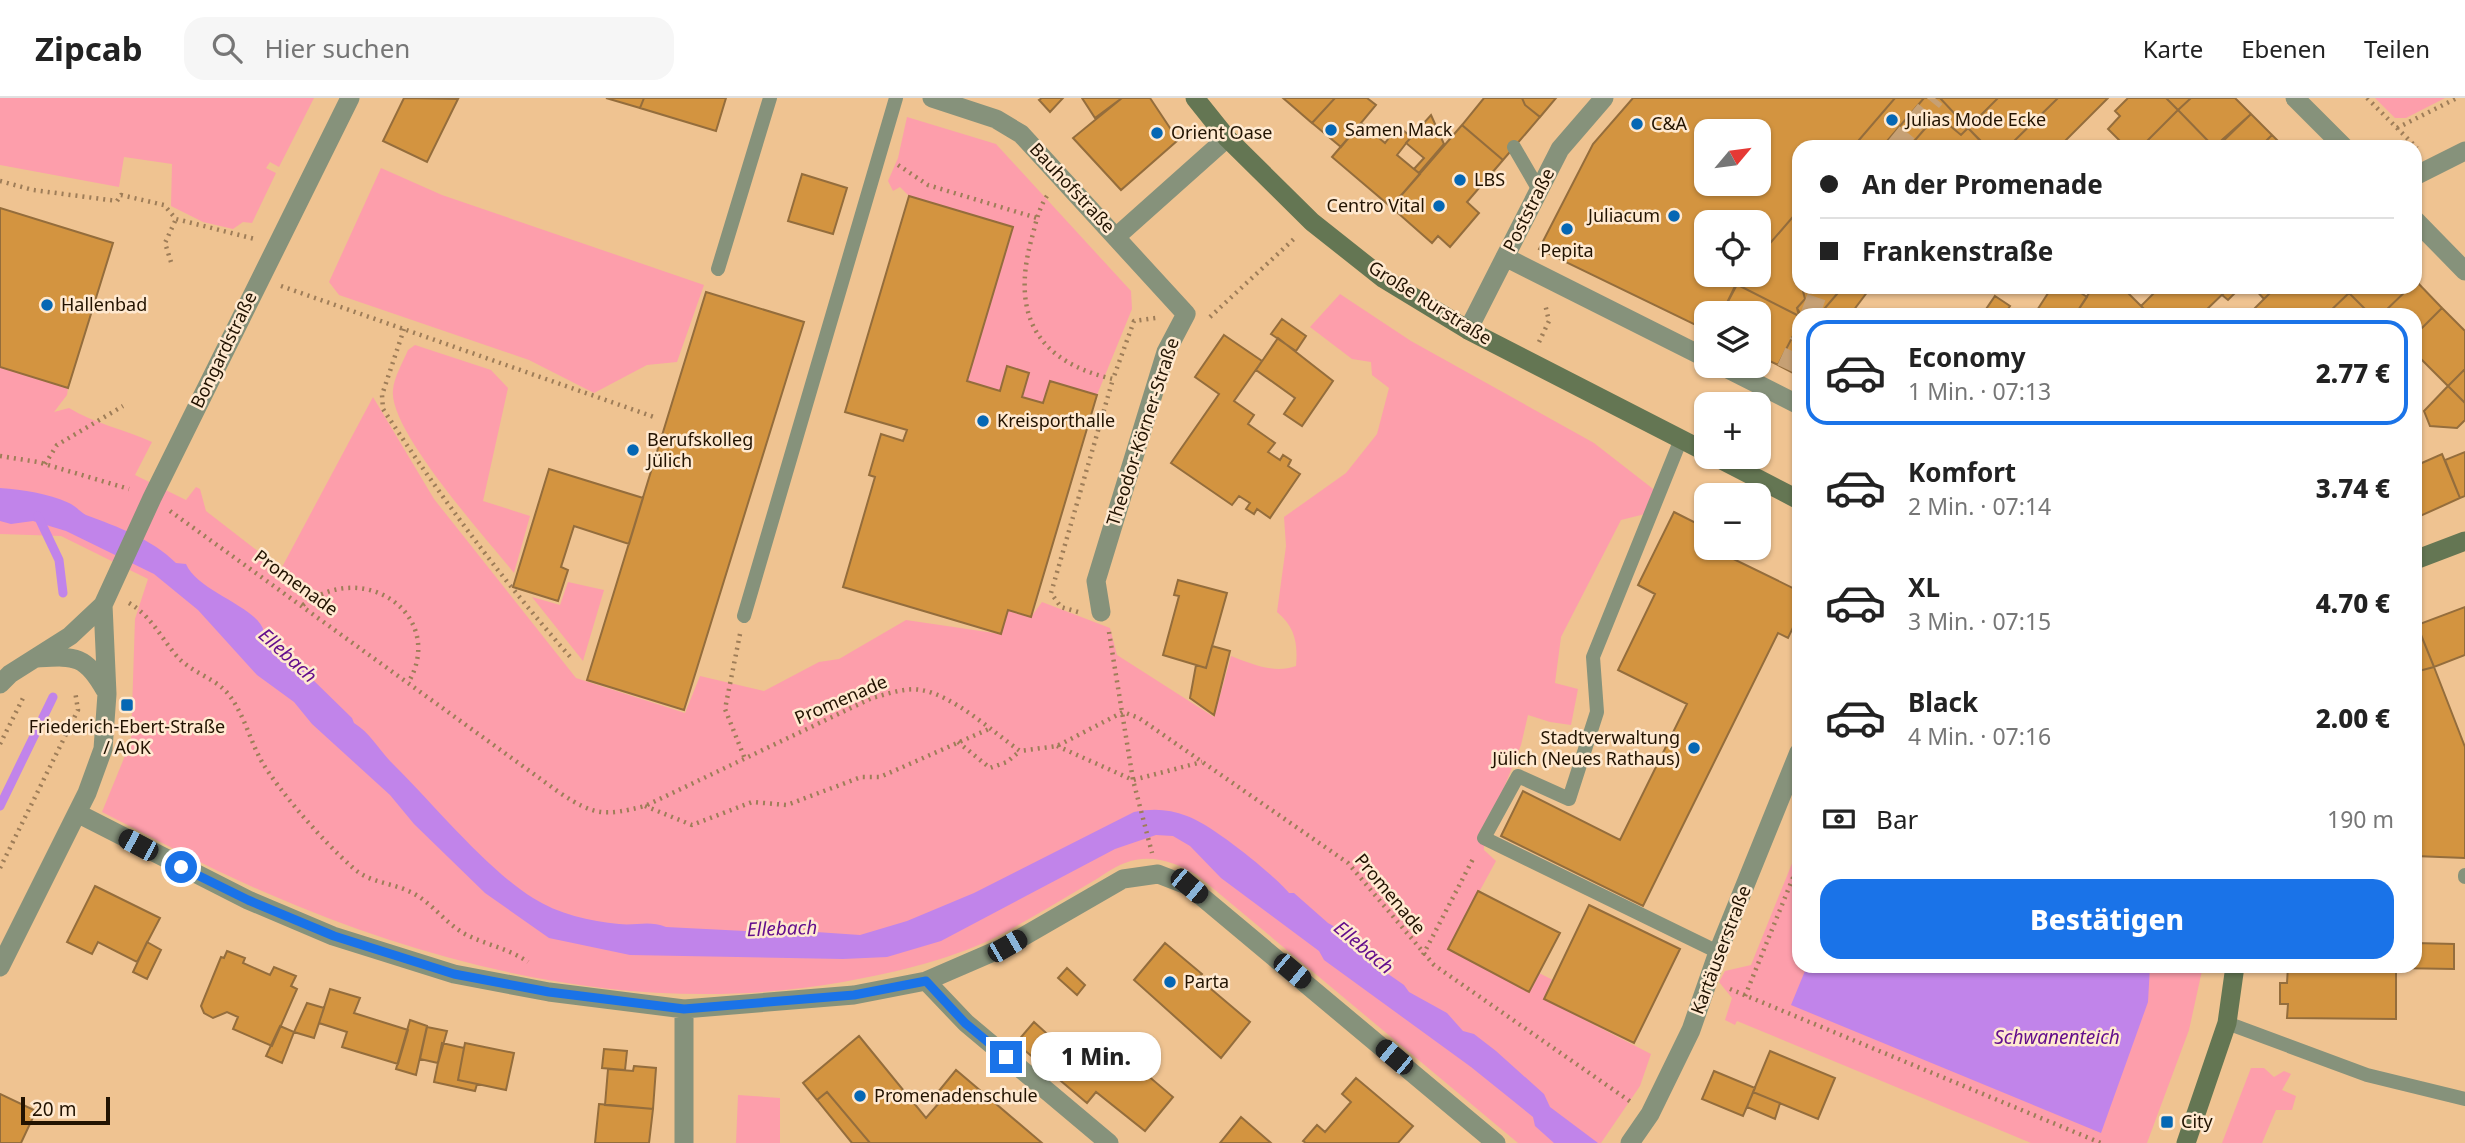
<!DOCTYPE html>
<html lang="de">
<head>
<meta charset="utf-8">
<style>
  body { margin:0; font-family:"Noto Sans",sans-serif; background:#f6f6f6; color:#222; height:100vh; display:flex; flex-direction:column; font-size:26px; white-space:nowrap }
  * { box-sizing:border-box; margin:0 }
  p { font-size:23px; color:#767676 }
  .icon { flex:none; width:38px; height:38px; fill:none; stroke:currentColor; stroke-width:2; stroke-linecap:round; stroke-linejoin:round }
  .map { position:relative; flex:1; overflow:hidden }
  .side { position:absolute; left:1792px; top:210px; width:630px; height:665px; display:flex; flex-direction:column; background:#fff; border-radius:21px; box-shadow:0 2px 5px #0004 }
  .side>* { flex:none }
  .guide { position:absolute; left:1792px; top:42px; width:630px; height:154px; border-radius:21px; box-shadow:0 2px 5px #0004; display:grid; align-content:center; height:154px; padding:0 28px; background:#fff }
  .needle { width:46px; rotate:61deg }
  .controls { position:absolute; left:1694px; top:21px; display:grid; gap:14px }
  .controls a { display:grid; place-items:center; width:77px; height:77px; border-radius:14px; background:#fff; box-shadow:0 2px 5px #0004; font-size:35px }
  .scale { position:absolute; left:21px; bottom:18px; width:89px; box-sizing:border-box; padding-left:7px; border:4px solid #221301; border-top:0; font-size:19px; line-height:24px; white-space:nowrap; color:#221301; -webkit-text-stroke:5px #ffe9d0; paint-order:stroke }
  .end { position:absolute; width:32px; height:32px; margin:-16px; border:9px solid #1a73e8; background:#fff; box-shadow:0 0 0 4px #fff }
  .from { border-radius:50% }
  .bubble { position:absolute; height:49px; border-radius:21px; background:#fff; box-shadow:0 2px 5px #0004; font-size:23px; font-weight:800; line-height:49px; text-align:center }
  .car { position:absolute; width:21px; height:42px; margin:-21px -10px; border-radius:9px; box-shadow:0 0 5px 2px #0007; background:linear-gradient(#222 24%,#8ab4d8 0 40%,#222 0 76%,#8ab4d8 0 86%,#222 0) }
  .guide b { display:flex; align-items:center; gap:24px; height:66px; font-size:26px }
  .guide b+b { border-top:2px solid #e0e0e0 }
  .guide i { width:18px; height:18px; background:#222 }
  ul { padding:12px 0 0; list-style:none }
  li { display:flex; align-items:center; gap:21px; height:105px; margin:0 14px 10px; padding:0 14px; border:4px solid transparent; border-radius:21px }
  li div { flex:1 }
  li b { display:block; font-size:26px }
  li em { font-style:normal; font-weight:800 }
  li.on { border-color:#1a73e8 }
  li>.icon { width:63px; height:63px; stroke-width:1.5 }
  .pay { display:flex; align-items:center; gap:18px; height:77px; padding:0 28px; font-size:26px }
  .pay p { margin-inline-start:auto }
  .button { display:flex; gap:14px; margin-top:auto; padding:14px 28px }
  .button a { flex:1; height:80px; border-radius:21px; background:#1a73e8; color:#fff; font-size:28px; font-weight:800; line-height:80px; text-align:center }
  header { display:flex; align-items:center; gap:42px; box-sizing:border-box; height:98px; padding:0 35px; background:#fff; border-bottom:2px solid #e0e0e0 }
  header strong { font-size:33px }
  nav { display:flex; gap:38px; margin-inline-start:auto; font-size:24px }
  .search { width:490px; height:63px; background:#f6f6f6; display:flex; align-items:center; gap:18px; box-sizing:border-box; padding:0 24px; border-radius:21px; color:#767676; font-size:26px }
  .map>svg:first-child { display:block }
</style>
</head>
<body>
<header>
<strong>Zipcab</strong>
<div class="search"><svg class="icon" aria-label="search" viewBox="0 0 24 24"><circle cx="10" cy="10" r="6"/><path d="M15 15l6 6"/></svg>Hier suchen</div>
<nav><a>Karte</a><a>Ebenen</a><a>Teilen</a></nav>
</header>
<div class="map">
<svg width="2465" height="1045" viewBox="0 0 2465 1045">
  <rect width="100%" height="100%" fill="#efc391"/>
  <path fill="#fd9eab" d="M0,0H314L279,69L270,64L266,70L276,75L252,125L243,124L233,131L203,124L171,108L172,66L124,59L119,89L0,67Z
    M2375,0H2445L2406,20H2395Z
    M907,19L996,46L1131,193L1132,211L1097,297L1050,283L1043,305L1022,299L1007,269L1000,293L967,283L1013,129L909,98L900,89L893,93L888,83L898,60Z
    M381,70L442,97L704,187L677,264L647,267L594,295L529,262L339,197L329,184Z
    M1340,196L1411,243L1594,345L1657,394L1649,415L1621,422L1561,539L1555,585L1578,591L1571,627L1550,624L1528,617L1521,647L1484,740V752L1496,763L1448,851L1529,894L1539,875L1553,882L1544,901L1651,956L1640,988L1601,1045H1518L1197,777C1175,764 1150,755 1125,765C1113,769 1101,779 1090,785C1061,802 1033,819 1004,835C955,861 897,874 843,884C648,919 449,874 269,796C212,772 157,742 102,714L131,643L135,521L148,481L61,438L0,436V269L68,290L67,297L54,314L69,310C95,326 124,331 152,344L135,377L186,402L196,389L200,391L206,413L281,471L373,299L434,401L576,580L685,615L700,578L764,593L819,564L839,561L906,522L1001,536L1008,512L1031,519L1042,504L1110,530L1117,557L1214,619L1231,558C1252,566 1274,576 1296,568C1298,545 1295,529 1277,514L1286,448L1284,419L1346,375L1377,336L1389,290L1372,277L1371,264L1352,261L1310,229Z
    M415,247L491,272L508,290L483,403L530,418L514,475C487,441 388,332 393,292C394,279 403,264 408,252Z
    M568,484L604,492L583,563L532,499L560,507Z
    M1799,748V868H2203L2189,932L2147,1045H2031L1737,923L1735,927L1725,922L1732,900L1719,884L1725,873L1751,867Z
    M2251,970H2264L2274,979L2284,973L2291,976L2282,992L2296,998L2292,1012H2276L2262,1045H2222Z
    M738,997L780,1000V1045H736Z"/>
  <path fill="#c184ea" d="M0,390C24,392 47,395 69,405C76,408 80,414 86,417C118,429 152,441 176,465L186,466C198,494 259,509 264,534L352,620L354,625C370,635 378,650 390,663C432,704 485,770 533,800C558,816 590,823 619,826C636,828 649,822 666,829L745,833L772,831L860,837L907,823L974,795L1134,714C1153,710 1169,711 1187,718C1211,726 1272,775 1289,795H1294L1328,825L1349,837V844L1371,864L1404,887L1409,894L1447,915L1463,933L1474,936L1496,953L1544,996L1550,1009L1598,1045H1554L1535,1028L1533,1019L1471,969L1324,862L1319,853L1221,780L1190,748L1173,738L1156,737L1115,751L941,843L887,859L843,861L630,857L549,840L485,795L414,726L390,697L312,626L294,604L257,577L198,512L154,476L66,433L33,423L11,426L0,423Z
    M1807,868H2150L2148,904L2101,1035L1791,907Z"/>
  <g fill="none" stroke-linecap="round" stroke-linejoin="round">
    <path stroke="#c184ea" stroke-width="9" d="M38,418L59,462L63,495
      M0,708L53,599"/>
  </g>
  <path fill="#d39440" stroke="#946d3c" stroke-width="2" fill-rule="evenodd" d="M404,0L458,1L427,64L383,43Z
    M606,0H644L640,10Z
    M644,0H726L716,33L640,10Z
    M1042,0H1063L1050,14L1039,2Z
    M1082,0H1122L1095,20Z
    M1122,0H1150L1178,42L1121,92L1073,40Z
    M1283,0H1335L1312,25Z
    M1335,0H1367L1376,7L1341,49L1312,25Z
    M1484,0H1522L1525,7L1540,19L1503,62L1462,27Z
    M1522,0H1556L1540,19L1525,7Z
    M1633,0H1895L1853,49H1799V112L1759,158V124H1706V177H1742L1722,215H1706V232L1539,151L1593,46ZM1706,33H1759V86H1706Z
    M1895,0H1924L1882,49H1853Z
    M1924,0H1940L1968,30L1961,37L1937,17L1909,49H1882Z
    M1940,0H1998L1968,30Z
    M1998,0H2058L2008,49H1986L1968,30Z
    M2058,0H2108L2059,49H2008Z
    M2128,0H2166L2178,12L2141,49H2126L2108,31L2120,18L2115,13Z
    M2166,0H2191L2178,12Z
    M2191,0H2235L2251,16L2214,49L2178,12Z
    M2178,12L2214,49H2141Z
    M2251,16L2272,37L2260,49H2217Z
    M1431,17L1444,46L1419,75L1414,71L1424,60L1406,45Z
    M1937,17L1961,37L1968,30L1984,46L1981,49H1909Z
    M1361,25L1385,45L1398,28L1411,39L1397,57L1420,76L1391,109L1332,59Z
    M1462,27L1503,62L1467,104L1479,115L1450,149L1438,138L1432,145L1391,109Z
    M2272,37L2284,49H2260Z
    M802,76L847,90L833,136L788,123Z
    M909,98L1013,129L967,283L1000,293L1007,268L1029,275L1022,299L1043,305L1050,283L1097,297L1031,519L1008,512L1001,536L843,489L875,379L869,377L881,336L903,343L907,332L845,314Z
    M0,110L113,145L68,290L0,269Z
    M1798,113L1799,189H1802L1805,201L1797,210L1799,218L1736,186L1742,177H1759V158Z
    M2416,183L2442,210L2415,237V217H2381L2410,189H2415Z
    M1736,186L1799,218V226L1778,267L1759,258V215H1722Z
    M1802,189H1843L1819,217H1801L1797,210L1805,201Z
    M1843,189H1871L1850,217H1819Z
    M2052,189H2072L2087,199L2075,217H2034Z
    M2093,189H2122L2144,211L2140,217H2075Z
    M2160,189H2230L2201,217H2149L2141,208Z
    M2230,189H2241L2228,202L2222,197Z
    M2253,189H2276L2264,201Z
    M2276,189H2343L2349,195L2326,217H2248Z
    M2355,189H2410L2381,217H2371L2349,195Z
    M706,194L804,224L684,612L587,582Z
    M2349,195L2371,217H2326Z
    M1995,198L2010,208L2004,217H1982Z
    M2442,210L2465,233V271L2448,288L2415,255V237Z
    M1282,221L1306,238L1296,253L1271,236Z
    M1799,226V264L1793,275L1778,267Z
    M1224,237L1262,263L1234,303L1254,317L1248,326L1275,345L1268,354L1280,362L1283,357L1291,362L1288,368L1300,376L1270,420L1257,411L1254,416L1246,411L1250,405L1239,398L1232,407L1171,365L1219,296L1195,279Z
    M1278,240L1333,283L1302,328L1284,316L1295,300L1256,272Z
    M2465,271V305L2448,288Z
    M2448,288L2465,305V322L2457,330L2430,328L2424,313Z
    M2465,354V398L2460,400L2445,362Z
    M2442,356L2460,400L2418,419L2415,411V368Z
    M549,371L643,400L629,446L574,428L561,469L568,472L558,503L513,489Z
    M1674,414L1706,430V450H1719L1717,453L1799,493V517L1788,540L1778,535L1643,808L1501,738L1523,693L1620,742L1687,606L1618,572L1655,496L1638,487Z
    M1178,482L1227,495L1206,570L1163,557L1179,498L1174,497Z
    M2465,509V557L2434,569L2417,527Z
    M2417,527L2434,569L2415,574V528Z
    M1212,548L1230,553L1214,617L1190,600L1196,567L1206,570Z
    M2434,569L2465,649V760L2415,758V574Z
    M95,788L160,820L137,864L98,844L92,856L67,844Z
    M1478,793L1560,835L1529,894L1448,851Z
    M1589,807L1680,851L1634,945L1544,901Z
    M147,844L161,852L147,881L133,874Z
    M1165,845L1202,876L1198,880L1250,924L1221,960L1134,882Z
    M2415,845L2454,846V871L2396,870L2415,868Z
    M227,853L245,860L243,865L270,877L274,869L296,878L291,888L297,891L272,948L233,931L238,919L227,914L213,920L204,915L201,908L221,859L224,860Z
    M2288,868H2396V921L2287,920L2288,906H2280V885H2287Z
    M1067,870L1085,887L1077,897L1058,880Z
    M330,891L360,900L354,915L408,932L398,966L342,949L347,934L319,925Z
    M307,905L324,910L314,940L294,934Z
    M410,922L427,928L416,977L396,971Z
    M1034,924L1078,964L1089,951L1099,960L1112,947L1173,999L1145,1033L1096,994L1087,1005L1016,945Z
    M280,928L294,934L282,965L266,958Z
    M427,929L447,933L438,965L420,961Z
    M859,938L926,1020L939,1005L933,1000L956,972L1042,1045H870L827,994L817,1002L803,985Z
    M442,945L464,950L458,982L477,986L475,993L434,984Z
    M465,945L514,955L506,992L458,982Z
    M604,951L627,953L625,972L602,970Z
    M1770,953L1835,980L1818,1021L1753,994Z
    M634,968L656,970L653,1011L605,1007L608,971L633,973Z
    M1714,973L1755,990L1743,1018L1702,1001Z
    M1356,980L1413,1028L1398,1045H1306L1303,1043L1317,1027L1325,1034L1351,1004L1342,996Z
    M827,994L870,1045H852L817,1002Z
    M1753,994L1780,1005L1775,1021L1747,1009Z
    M0,996L36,1013L21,1045H0Z
    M599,1006L653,1011L649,1045H595Z
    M1241,1019L1271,1045H1220Z"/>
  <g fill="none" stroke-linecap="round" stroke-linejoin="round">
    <path stroke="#c6a074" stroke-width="19" stroke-dasharray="19 10" stroke-linecap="butt" d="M1895,49L1935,0
      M1810,217L1820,189
      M1786,271L1799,243"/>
    <path stroke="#9e7d58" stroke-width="4.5" stroke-dasharray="2 5" stroke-linecap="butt" d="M2367,0L2417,50
      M2397,30L2457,0
      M898,67L928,87L1037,120
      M0,83L33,92L117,103L121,97L164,107L176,121L255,141
      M1047,98C1038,111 1035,129 1031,143C1011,218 1038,264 1113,281L1134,223L1156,220
      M171,164L165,145L176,121
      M281,188L657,320
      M1210,219L1296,139
      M404,231L382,297L383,311C441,400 503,483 573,562
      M1539,244L1549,223L1545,206
      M1759,325L1763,316
      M0,358L38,364L129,391
      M45,366L57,347L123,308
      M170,413L560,695C595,718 605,718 645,708L872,600C888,596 905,589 921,592C953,597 993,634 1020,653L1057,648L1123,614L1139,620L1348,765L1434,867L1631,1004
      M129,505C151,518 160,538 175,556C190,575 215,579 229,597C245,618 250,643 262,664C282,697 324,744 352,769C368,784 387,784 406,792C430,801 443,824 465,836C486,847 508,850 528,864
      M303,507C367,459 447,520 408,585
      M1078,514L1061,509L1051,495L1113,281
      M1109,534L1133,682L1152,755
      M740,536L725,611L745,661
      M958,644L990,670L1007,664L1020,653
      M0,646L23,600
      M1057,648L1133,682L1202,664
      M645,708L692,727L752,704L787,707L861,679H880L989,631
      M0,770L78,612L75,593
      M1423,857L1474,759
      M1730,891L2101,1045
      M1745,898L1799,765"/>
    <path stroke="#86927b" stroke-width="14" d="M1514,49L1539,92
      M718,171L770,0
      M1681,341L1593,559L1597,614L1569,701L1518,678L1484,740L1718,854
      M744,518L896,0
      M2465,777V779
      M2227,925L2367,977L2465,1001"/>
    <path stroke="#86927b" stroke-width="19" d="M2415,122L2465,173"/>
    <path stroke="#86927b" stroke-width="19" d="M932,0L996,21L1021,36L1186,216L1166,254L1096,483L1101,514
      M2295,0L2344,49
      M2415,78L2465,53
      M1116,139L1227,40
      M1505,159L1706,260
      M1468,232L1560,51L1604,0
      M1722,268L1799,307
      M36,560C74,558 85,556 105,592
      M0,586L10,576L70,538L103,507L152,400L350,0
      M77,715L248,802L333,838L454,876L549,894L684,911L854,897L926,883L1007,848L1123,781L1158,776L1189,788L1496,1045
      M0,869L87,695L103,651L107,596L103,507
      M926,883L966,925L1109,1045
      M684,1045V911
      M1630,1045L1650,1016L1691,932L1718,854L1799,654"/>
    <path stroke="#647653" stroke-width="19" d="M1195,0L1227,40L1312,124L1384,181L1468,232L1706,354
      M1716,359L1799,402
      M2415,462L2465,443
      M2186,1045L2227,925L2235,868"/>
  </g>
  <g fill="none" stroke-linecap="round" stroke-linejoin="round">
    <path stroke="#1a73e8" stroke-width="9" d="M181,769L248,802L334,838L454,876L549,894L684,911L854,897L926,883L965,925L1006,959"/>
  </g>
  <g fill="#0567b4" stroke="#ffe9d0" stroke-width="2.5">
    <circle cx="1892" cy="22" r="7"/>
    <circle cx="1637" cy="26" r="7"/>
    <circle cx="1331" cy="32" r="7"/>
    <circle cx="1157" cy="35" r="7"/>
    <circle cx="1460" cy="82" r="7"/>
    <circle cx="1439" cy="108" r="7"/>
    <circle cx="1674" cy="118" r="7"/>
    <circle cx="1567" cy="131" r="7"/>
    <circle cx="47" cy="207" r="7"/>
    <circle cx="983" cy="323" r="7"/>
    <circle cx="633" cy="352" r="7"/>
    <rect x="120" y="600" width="14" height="14" rx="3.5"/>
    <circle cx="1694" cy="650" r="7"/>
    <circle cx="1170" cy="884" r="7"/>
    <circle cx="860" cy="998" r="7"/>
    <rect x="2160" y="1017" width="14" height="14" rx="3.5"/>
  </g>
  <g text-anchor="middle" stroke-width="5" stroke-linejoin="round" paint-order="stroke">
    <g font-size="18" fill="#221301" stroke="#ffe9d0" text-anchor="start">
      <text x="1906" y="28">Julias Mode Ecke</text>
      <text x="1651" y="32">C&amp;A</text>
      <text x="1345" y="38">Samen Mack</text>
      <text x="1171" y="41">Orient Oase</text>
      <text x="1474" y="88">LBS</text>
      <text x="1425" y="114" text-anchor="end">Centro Vital</text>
      <text x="1660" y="124" text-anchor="end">Juliacum</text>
      <text x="1567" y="159" text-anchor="middle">Pepita</text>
      <text x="61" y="213">Hallenbad</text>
      <text x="997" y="329">Kreisporthalle</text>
      <text x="647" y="348">Berufskolleg<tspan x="647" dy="21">Jülich</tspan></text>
      <text x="127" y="635" text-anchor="middle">Friederich-Ebert-Straße<tspan x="127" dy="21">/ AOK</tspan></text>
      <text x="1680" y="646" text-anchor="end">Stadtverwaltung<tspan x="1680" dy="21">Jülich (Neues Rathaus)</tspan></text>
      <text x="1184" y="890">Parta</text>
      <text x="874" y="1004">Promenadenschule</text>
      <text x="2181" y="1030">City</text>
    </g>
    <g font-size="18" fill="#221301" stroke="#ffe9d0">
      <text transform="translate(1072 90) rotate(47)" y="6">Bauhofstraße</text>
      <text transform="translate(1529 112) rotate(-63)" y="6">Poststraße</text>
      <text transform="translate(1430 205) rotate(32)" y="6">Große Rurstraße</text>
      <text transform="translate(224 252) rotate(-64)" y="6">Bongardstraße</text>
      <text transform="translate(1143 334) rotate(-72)" y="6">Theodor-Körner-Straße</text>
      <text transform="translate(296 485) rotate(36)" y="6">Promenade</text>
      <text transform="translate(841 602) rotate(-23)" y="6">Promenade</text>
      <text transform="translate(1390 796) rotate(50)" y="6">Promenade</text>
      <text transform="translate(1721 852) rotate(-69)" y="6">Kartäuserstraße</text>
    </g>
    <g font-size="19" font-style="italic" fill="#630e8c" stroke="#ffe9d0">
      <text transform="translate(288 557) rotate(42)" y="7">Ellebach</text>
      <text transform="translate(782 830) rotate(-2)" y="7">Ellebach</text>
      <text transform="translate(1364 849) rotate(40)" y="7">Ellebach</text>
      <text x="2057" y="946">Schwanenteich</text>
    </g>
  </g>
</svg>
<div class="controls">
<a><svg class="needle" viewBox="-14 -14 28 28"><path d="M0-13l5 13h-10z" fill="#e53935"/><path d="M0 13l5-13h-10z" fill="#767676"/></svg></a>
<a><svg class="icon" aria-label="locate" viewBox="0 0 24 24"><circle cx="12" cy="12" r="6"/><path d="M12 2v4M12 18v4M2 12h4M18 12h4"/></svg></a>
<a><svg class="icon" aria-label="layers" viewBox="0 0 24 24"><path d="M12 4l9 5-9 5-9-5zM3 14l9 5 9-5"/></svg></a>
<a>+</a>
<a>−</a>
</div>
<div class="scale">20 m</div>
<i class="end from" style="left:181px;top:769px"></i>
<i class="end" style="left:1006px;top:959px"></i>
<div class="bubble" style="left:1031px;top:934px;width:130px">1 Min.</div>
<i class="car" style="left:138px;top:747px;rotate:298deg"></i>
<i class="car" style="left:1189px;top:788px;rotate:130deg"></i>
<i class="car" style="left:1007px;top:848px;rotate:60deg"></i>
<i class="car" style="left:1292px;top:873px;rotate:130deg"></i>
<i class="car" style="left:1394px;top:959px;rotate:310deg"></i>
<div class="guide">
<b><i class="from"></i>An der Promenade</b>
<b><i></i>Frankenstraße</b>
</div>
<section class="side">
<ul>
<li class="on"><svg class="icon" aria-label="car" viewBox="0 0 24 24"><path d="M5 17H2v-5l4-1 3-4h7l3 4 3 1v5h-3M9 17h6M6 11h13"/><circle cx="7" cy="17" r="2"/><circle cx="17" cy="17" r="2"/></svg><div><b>Economy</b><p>1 Min. · 07:13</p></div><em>2.77 €</em></li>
<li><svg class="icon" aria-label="car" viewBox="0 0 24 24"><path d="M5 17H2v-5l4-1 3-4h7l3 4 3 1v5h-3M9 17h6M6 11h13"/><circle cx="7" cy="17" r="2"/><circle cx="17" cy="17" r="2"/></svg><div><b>Komfort</b><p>2 Min. · 07:14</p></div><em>3.74 €</em></li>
<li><svg class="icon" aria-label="car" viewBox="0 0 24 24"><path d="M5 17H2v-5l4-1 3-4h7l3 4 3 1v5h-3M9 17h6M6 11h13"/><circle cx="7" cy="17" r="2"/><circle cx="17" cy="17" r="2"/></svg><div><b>XL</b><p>3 Min. · 07:15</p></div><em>4.70 €</em></li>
<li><svg class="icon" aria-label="car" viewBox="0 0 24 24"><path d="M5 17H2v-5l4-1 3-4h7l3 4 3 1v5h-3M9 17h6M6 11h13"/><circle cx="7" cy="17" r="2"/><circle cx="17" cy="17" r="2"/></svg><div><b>Black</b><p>4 Min. · 07:16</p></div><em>2.00 €</em></li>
</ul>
<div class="pay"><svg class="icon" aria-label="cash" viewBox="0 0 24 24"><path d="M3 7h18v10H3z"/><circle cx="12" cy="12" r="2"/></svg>Bar<p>190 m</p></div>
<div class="button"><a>Bestätigen</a></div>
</section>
</div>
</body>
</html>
